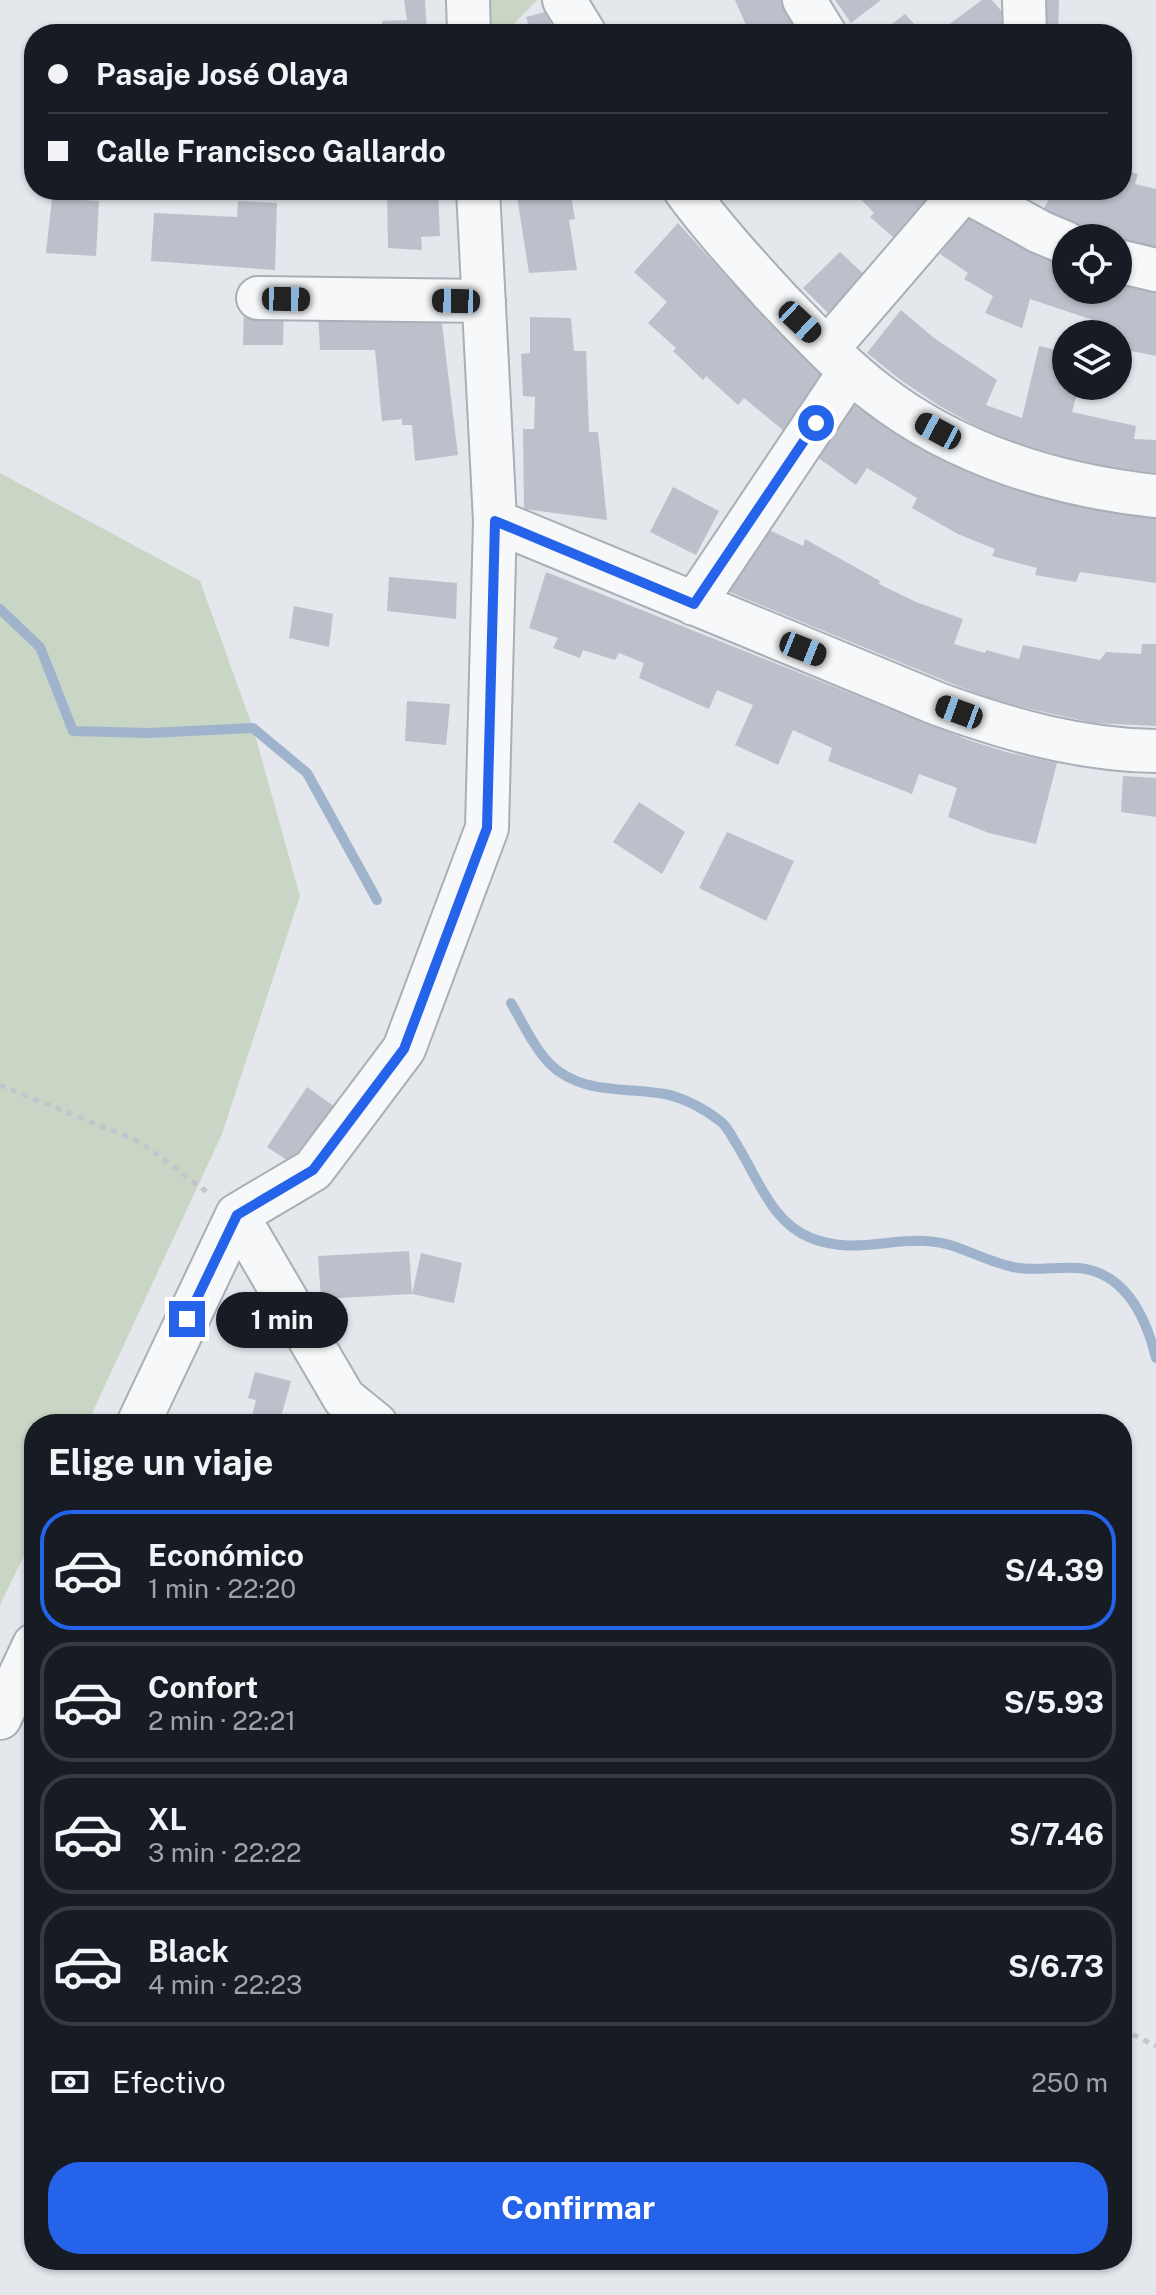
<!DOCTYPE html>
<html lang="es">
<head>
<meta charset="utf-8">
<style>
  body { margin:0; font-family:"Public Sans",sans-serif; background:#20242c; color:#f1f3f6; height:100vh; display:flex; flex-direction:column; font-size:30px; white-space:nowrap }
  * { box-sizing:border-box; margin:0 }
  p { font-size:26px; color:#9ea1a6 }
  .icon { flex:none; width:44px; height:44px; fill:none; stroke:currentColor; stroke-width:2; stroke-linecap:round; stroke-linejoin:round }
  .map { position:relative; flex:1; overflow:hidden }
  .sheet { position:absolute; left:24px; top:1414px; width:1108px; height:856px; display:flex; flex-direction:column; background:#171b24; border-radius:32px; box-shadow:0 2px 6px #0004 }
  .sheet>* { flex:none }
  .banner { position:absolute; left:24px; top:24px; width:1108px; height:176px; border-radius:32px; box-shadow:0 2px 6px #0004; display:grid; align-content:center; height:176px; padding:0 24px; background:#171b24 }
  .controls { position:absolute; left:1052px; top:224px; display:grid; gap:16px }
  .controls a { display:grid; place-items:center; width:80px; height:80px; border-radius:50%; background:#171b24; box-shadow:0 2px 6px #0004; font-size:40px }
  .end { position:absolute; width:36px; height:36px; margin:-18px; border:10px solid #2563eb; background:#fff; box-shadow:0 0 0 4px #fff }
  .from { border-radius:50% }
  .bubble { position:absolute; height:56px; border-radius:28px; background:#171b24; box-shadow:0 2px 6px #0004; font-size:26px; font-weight:700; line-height:56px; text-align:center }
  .car { position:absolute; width:24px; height:48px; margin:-24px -12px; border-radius:10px; box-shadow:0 0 6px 2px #0007; background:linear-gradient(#222 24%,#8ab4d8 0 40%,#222 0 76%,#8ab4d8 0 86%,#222 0) }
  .banner b { display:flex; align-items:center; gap:28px; height:76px; font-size:30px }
  .banner b+b { border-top:2px solid #363941 }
  .banner i { width:20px; height:20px; background:#f1f3f6 }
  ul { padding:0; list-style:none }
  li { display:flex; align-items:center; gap:24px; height:120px; margin:0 16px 12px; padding:0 8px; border:4px solid #363941; border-radius:32px }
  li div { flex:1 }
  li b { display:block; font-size:30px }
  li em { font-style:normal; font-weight:700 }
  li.active { border-color:#2563eb }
  li>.icon { width:72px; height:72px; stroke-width:1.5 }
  h2 { padding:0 24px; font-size:36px; line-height:96px }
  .pay { display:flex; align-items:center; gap:20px; height:88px; padding:0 24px; font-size:30px }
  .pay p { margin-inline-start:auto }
  .primary-button { display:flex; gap:16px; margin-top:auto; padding:16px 24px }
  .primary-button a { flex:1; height:92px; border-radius:32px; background:#2563eb; color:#fff; font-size:32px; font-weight:700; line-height:92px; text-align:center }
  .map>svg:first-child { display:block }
</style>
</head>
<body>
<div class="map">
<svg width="1156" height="2295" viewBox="0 0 1156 2295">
  <rect width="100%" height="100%" fill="#e4e7ec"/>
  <path fill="#c9d6c5" d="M480,0H537L514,24H481Z
    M0,473L200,581L253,728L300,896L222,1134L87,1424H34V1535L0,1605Z"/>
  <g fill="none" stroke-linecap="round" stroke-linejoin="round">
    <path stroke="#9fb4cc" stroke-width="10" d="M0,609L40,647L73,731L149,733L253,728L307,773L377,900
      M511,1003C523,1023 534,1048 550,1064C581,1095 627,1087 665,1094C684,1098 705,1109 720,1121C726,1125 730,1133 734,1140C757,1175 770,1222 811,1238C851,1254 886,1239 926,1241C956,1242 983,1261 1013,1267C1035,1272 1057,1266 1079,1268C1126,1273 1146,1317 1156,1358"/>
  </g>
  <path fill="#bbc0ca" d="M404,0H425L427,34H383L382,21L407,20Z
    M735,0H783L805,34H750Z
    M835,0H881L851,23Z
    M982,0H992L1010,21L994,34H936Z
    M1032,0H1059L1058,34H1033Z
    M545,12L557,34H489V31L529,27L526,17Z
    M905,14L923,34H879Z
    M1122,170L1138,174L1135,184L1156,189V251L1118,243V238H1106L1043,210L1054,190H1122Z
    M387,190H438L440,236L421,237L422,250L388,248Z
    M516,190H570L575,219L569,220L577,270L529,273Z
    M852,190H936L901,244L870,217L874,213Z
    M52,198L99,201L96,256L46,253Z
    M238,201L277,203L275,270L151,261L154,213L237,217Z
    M969,215L1019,246L1066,266V290H1118V283L1156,292V356L1122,349L1123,341L1118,340V334L1090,331L1093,320L1030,299L1022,328L985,313L993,296L964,279L968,273L940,254Z
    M678,223L732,283L826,374L784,431L744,398L738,405L706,376L703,380L673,351L676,348L648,323L667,302L634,272Z
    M840,252L868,278L833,318L803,288Z
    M244,307L284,310L283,345H243Z
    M440,308L458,455L415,461L412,425H402V419L382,421L375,350H320L318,312Z
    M901,310L934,338L997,380L986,405L1022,418L1039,346L1066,352V386H1079L1072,412L1136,426L1134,439L1156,440V473L1096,466L1015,443L976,426L938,405L902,381L867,353Z
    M530,317L571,318L574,351H586L589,432H598L607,520L524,509L523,429H534L535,397L523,396L521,354L530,353Z
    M853,401L988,477L1019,490L1091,507L1156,514V583L1080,572L1076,582L1035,575L1037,568L992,556L995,549L958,534L912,508L917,498L867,468L856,485L813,454Z
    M673,487L719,511L696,555L650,532Z
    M759,525L803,546L805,539L880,581L879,584L916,602L963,619L954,644L985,653L986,650L1019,659L1023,645L1100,660L1106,652L1141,654L1142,644H1156V726L1093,723L1008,704L975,693L727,591Z
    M546,572L971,741L1010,753L1057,763L1036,844L989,833L948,817L957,788L919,774L912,794L828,761L832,748L793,730L778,765L735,745L753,705L717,690L709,709L639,678L644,663L619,653L615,660L583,650L580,658L553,648L558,638L529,628Z
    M389,577L457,583L456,619L387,611Z
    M294,606L333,614L329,647L289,638Z
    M407,701L450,704L446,745L405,741Z
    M1123,776L1156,778V817L1121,812Z
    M639,802L685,832L662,874L613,842Z
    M727,832L794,861L766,921L699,888Z
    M307,1087L338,1109L299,1168L267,1147Z
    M409,1251L412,1294L321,1299L318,1256Z
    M421,1253L462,1263L454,1303L412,1294Z
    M255,1372L291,1381L279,1424H250L256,1400L248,1398Z"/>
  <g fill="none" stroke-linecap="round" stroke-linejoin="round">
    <g stroke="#a9aeb7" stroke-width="46">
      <path id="street" d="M468,0L469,34
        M564,0L585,34
        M804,0L825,34
        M1024,0L1025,34
        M685,190C713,228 744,262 776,297C808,330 841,366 878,394C957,455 1058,486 1156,496
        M964,190L1040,232L1066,243
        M1118,261L1156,270
        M258,298L484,301
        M828,348L964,190
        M495,521L938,704C1009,730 1081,750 1156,751
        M694,604L850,371
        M237,1215L344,1398L376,1424
        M138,1424L237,1215L313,1170L404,1049L487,828L495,521L478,190
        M0,1718L34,1645"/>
    </g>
    <path stroke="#c2c5cb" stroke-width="5" stroke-dasharray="6 6" stroke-linecap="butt" d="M0,1085L140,1142L207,1192
      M1122,2029L1156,2046"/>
    <use href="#street" stroke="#f7f8fa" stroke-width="42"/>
  </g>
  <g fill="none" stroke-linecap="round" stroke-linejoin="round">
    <path stroke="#2563eb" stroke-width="10" d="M187,1319L237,1215L313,1170L404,1049L487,828L495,521L694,604L816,423"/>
  </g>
</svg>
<div class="controls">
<a><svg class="icon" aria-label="locate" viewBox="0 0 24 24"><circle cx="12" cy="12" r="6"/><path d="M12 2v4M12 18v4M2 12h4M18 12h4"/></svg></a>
<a><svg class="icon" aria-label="layers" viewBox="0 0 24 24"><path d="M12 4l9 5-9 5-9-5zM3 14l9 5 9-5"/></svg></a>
</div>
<i class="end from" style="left:816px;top:423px"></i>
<i class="end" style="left:187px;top:1319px"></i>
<div class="bubble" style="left:216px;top:1292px;width:132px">1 min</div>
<i class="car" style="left:286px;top:299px;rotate:91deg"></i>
<i class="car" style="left:456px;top:301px;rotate:271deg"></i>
<i class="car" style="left:800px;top:322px;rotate:133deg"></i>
<i class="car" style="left:938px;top:431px;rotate:298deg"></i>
<i class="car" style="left:803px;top:649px;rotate:112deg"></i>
<i class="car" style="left:959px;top:712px;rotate:290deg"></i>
<div class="banner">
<b><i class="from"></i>Pasaje José Olaya</b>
<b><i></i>Calle Francisco Gallardo</b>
</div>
<section class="sheet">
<h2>Elige un viaje</h2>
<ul>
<li class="active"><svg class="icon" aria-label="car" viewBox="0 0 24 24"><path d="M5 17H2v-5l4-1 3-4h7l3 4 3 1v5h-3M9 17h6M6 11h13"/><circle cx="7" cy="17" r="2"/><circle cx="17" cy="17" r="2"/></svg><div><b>Económico</b><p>1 min · 22:20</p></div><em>S/4.39</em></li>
<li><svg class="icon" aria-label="car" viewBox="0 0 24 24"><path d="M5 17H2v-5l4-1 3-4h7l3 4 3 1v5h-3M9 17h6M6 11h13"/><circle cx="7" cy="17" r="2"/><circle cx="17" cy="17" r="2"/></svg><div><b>Confort</b><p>2 min · 22:21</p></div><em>S/5.93</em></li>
<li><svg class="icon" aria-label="car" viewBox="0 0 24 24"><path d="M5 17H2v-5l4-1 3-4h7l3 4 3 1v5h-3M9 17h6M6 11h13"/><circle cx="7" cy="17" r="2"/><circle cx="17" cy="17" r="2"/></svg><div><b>XL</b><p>3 min · 22:22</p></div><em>S/7.46</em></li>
<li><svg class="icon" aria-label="car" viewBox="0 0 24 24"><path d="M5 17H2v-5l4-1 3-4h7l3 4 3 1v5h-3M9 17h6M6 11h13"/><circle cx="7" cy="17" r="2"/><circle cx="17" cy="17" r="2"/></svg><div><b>Black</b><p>4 min · 22:23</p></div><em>S/6.73</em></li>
</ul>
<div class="pay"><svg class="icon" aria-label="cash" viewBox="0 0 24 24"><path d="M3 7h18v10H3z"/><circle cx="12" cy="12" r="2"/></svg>Efectivo<p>250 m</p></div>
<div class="primary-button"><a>Confirmar</a></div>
</section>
</div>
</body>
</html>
